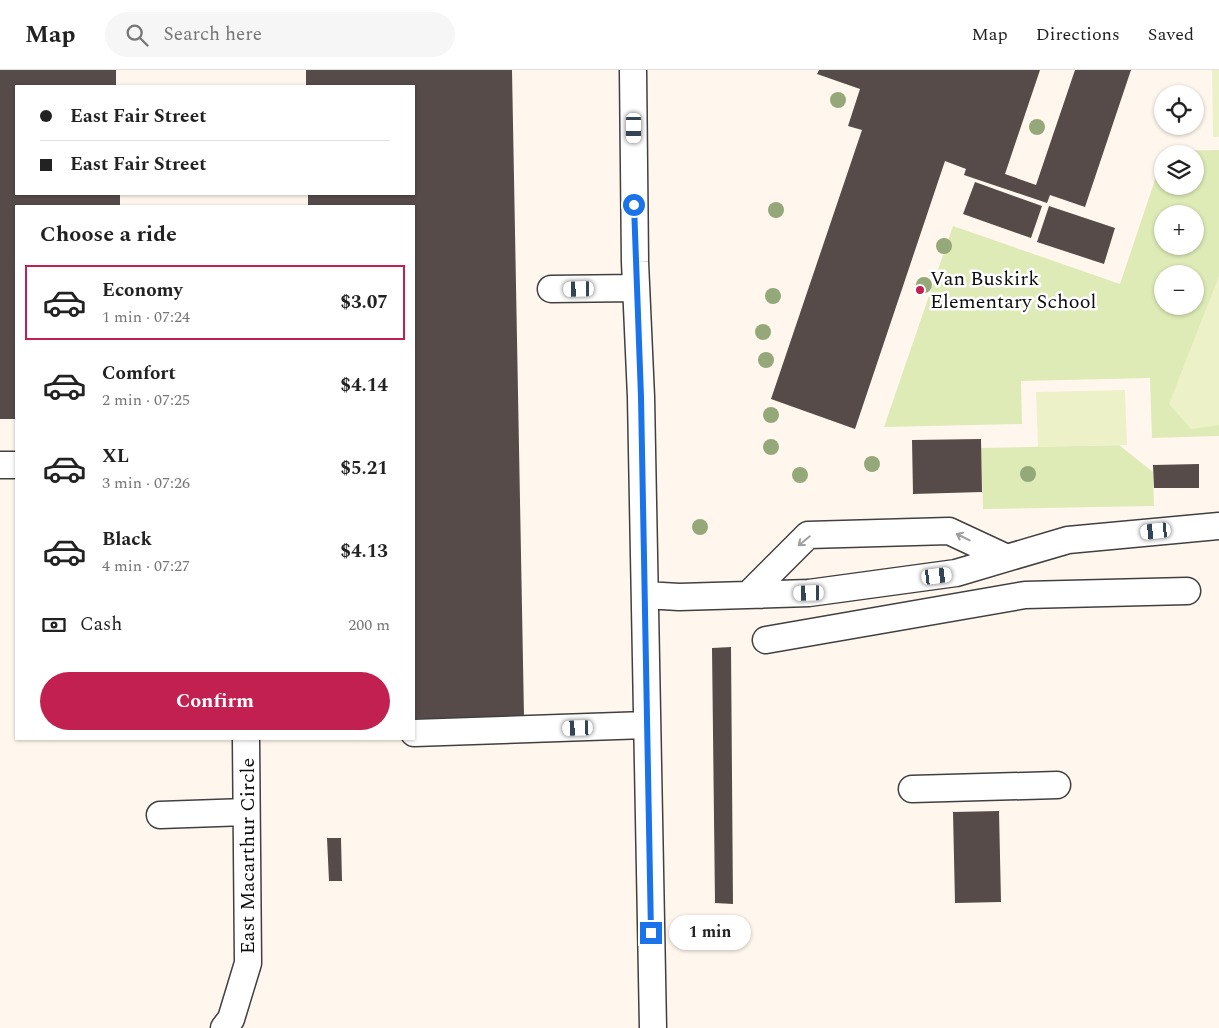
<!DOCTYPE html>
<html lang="en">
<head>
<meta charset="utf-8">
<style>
  body { margin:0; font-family:Spectral,serif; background:#f6f6f6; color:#222; height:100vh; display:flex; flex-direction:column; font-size:19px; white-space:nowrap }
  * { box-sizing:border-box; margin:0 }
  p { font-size:16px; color:#767676 }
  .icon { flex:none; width:28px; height:28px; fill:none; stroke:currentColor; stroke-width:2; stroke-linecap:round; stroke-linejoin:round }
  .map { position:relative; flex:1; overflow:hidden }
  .details { position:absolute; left:15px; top:135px; width:400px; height:535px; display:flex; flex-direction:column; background:#fff; border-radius:0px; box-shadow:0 1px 4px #0004 }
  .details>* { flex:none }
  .hud { position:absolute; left:15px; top:15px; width:400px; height:110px; border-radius:0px; box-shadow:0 1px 4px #0004; display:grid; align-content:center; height:110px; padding:0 25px; background:#fff }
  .fabs { position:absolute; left:1154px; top:15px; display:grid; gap:10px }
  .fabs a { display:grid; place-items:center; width:50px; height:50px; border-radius:50%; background:#fff; box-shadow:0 1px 4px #0004; font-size:25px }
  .end { position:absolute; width:22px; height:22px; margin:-11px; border:6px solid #1a73e8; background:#fff; box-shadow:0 0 0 2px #fff }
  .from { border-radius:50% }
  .bubble { position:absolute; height:35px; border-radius:18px; background:#fff; box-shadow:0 1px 4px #0004; font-size:16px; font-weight:700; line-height:35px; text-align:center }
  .car { position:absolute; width:15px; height:30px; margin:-15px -8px; border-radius:6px; box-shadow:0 0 4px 1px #0007; background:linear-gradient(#fff 24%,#345 0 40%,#fff 0 76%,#345 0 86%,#fff 0) }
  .hud b { display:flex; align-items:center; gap:18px; height:48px; font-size:19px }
  .hud b+b { border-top:1px solid #e0e0e0 }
  .hud i { width:12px; height:12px; background:#222 }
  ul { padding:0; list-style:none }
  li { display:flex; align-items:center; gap:15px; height:75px; margin:0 10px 8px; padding:0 15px; border:2px solid transparent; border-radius:0px }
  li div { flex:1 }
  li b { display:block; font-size:19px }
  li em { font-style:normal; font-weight:700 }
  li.on { border-color:#c22050 }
  li>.icon { width:45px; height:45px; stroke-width:1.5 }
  h2 { padding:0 25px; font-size:22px; line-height:60px }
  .pay { display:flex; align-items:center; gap:12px; height:55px; padding:0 25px; font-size:19px }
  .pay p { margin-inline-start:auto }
  .action { display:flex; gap:10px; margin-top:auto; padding:10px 25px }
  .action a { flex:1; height:58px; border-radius:30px; background:#c22050; color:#fff; font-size:20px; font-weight:700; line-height:58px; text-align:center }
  header { display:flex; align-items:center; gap:30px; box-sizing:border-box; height:70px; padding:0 25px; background:#fff; border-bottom:1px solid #e0e0e0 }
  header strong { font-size:24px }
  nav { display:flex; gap:28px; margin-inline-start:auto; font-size:18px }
  .search { width:350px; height:45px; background:#f6f6f6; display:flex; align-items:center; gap:12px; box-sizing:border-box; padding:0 18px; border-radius:28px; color:#767676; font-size:19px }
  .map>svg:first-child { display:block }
</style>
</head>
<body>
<header>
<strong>Map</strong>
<div class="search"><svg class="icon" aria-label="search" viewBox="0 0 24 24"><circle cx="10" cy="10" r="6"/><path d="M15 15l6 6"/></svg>Search here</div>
<nav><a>Map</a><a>Directions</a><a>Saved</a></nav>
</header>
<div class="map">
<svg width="1219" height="958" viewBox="0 0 1219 958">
  <rect width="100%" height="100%" fill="#fff7ed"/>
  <path fill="#deebb6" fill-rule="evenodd" d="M1219,80V366L1152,368L1150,308L1021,311L1022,354L884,357L953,156L1120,214L1162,89V116H1195V84H1164L1165,81ZM1162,144H1195V176H1162ZM1162,204H1195V236H1162Z
    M1119,375L1153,402L1154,436L983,439L981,378Z"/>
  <path fill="#edf1c8" d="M1212,0H1219V67H1213Z
    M1219,206V355L1191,359L1169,334Z
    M1125,320L1127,375L1038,377L1036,322Z"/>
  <path fill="#564b49" d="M0,0H116V16H16V124H120V136H16V349H0Z
    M306,0H512L524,646L414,649V136H308V124H414V16H306Z
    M819,0H1040L1005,104L1036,115L1075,0H1131L1085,137L1050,125L1047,133L964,105L966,99L945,91L855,359L771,329L862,60L848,56L860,19L817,4Z
    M975,112L1042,136L1031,168L963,144Z
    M1049,136L1115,158L1104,194L1037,172Z
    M981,369L982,422L913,424L912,370Z
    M1199,394V418H1154L1153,395Z
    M731,577L733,834L715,833L712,578Z
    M999,741L1001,832L955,833L953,742Z
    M327,768H341L342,811H329Z"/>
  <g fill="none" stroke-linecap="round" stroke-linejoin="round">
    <g stroke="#404040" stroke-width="29">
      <path id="minor" d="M633,0L635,192L641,327L653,958
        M551,219L636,218
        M0,395H16
        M645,525L679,527L809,523L956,503L1068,470L1219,456
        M748,525L808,465L949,461L1007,488
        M766,570L1025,525L1187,521
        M414,663L646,655
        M912,719L1057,715
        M160,745L246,742
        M224,958L231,949L248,893L246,669"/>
    </g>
    <use href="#minor" stroke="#fff" stroke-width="26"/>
  </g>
  <g fill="#95a87a">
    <circle cx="838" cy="30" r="8"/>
    <circle cx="1037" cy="57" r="8"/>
    <circle cx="776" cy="140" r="8"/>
    <circle cx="944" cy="176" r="8"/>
    <circle cx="924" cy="215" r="8"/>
    <circle cx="773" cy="226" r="8"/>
    <circle cx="763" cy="262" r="8"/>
    <circle cx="766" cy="290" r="8"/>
    <circle cx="771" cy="345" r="8"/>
    <circle cx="771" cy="377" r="8"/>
    <circle cx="872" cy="394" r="8"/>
    <circle cx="1028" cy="404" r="8"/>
    <circle cx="800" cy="405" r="8"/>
    <circle cx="700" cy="457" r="8"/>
  </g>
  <defs><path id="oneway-shaft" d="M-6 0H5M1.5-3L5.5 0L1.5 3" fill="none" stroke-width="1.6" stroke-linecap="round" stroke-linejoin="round" transform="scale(1.25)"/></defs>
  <g stroke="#9e9e9e">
    <use href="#oneway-shaft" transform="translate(963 467) rotate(-154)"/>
    <use href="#oneway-shaft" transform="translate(804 471) rotate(141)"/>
  </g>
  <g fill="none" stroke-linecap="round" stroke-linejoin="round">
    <path stroke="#1a73e8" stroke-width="6" d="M634,135L641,327L651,863"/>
  </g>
  <circle fill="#c22050" stroke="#fff" stroke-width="2" cx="920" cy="220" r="5"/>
  <g text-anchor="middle" stroke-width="5" stroke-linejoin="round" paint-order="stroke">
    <g font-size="20" fill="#0d0d0d" stroke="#fff" text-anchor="start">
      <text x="930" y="215">Van Buskirk<tspan x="930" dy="23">Elementary School</tspan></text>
    </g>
    <g font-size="20" fill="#0d0d0d" stroke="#fff">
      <text transform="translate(247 786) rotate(-90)" y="7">East Macarthur Circle</text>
    </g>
  </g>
</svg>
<div class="fabs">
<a><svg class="icon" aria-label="locate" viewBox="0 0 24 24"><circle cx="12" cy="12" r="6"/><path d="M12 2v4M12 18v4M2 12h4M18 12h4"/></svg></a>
<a><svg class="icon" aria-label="layers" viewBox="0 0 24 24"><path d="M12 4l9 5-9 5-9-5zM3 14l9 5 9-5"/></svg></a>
<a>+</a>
<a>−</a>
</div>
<i class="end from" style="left:634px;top:135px"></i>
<i class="end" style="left:651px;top:863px"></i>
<div class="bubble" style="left:669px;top:845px;width:82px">1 min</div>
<i class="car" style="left:634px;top:58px;rotate:180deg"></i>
<i class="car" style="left:579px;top:219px;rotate:269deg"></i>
<i class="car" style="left:1156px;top:461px;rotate:264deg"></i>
<i class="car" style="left:937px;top:506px;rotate:83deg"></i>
<i class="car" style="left:809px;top:523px;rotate:269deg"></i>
<i class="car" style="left:578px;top:658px;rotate:268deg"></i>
<div class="hud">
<b><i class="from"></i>East Fair Street</b>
<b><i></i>East Fair Street</b>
</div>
<section class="details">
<h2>Choose a ride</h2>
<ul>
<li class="on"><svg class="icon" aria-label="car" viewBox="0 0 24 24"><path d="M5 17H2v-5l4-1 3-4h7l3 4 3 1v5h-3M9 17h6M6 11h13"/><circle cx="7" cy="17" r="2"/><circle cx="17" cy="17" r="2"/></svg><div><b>Economy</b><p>1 min · 07:24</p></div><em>$3.07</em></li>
<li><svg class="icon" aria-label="car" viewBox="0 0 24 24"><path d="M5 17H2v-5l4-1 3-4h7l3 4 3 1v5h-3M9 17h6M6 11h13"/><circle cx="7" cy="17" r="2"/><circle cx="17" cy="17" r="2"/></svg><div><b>Comfort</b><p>2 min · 07:25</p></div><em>$4.14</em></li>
<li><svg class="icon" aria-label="car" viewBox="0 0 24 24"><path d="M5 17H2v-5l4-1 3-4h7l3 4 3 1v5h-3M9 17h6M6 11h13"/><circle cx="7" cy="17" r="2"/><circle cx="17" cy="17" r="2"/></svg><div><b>XL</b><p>3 min · 07:26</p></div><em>$5.21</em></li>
<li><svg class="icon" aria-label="car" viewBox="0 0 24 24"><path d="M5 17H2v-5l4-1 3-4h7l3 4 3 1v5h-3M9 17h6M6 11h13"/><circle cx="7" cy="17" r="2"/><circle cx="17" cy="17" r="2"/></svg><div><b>Black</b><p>4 min · 07:27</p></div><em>$4.13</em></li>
</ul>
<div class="pay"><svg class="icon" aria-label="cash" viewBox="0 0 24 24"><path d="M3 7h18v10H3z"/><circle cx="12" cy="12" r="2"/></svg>Cash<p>200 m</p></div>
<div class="action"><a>Confirm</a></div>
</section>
</div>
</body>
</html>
